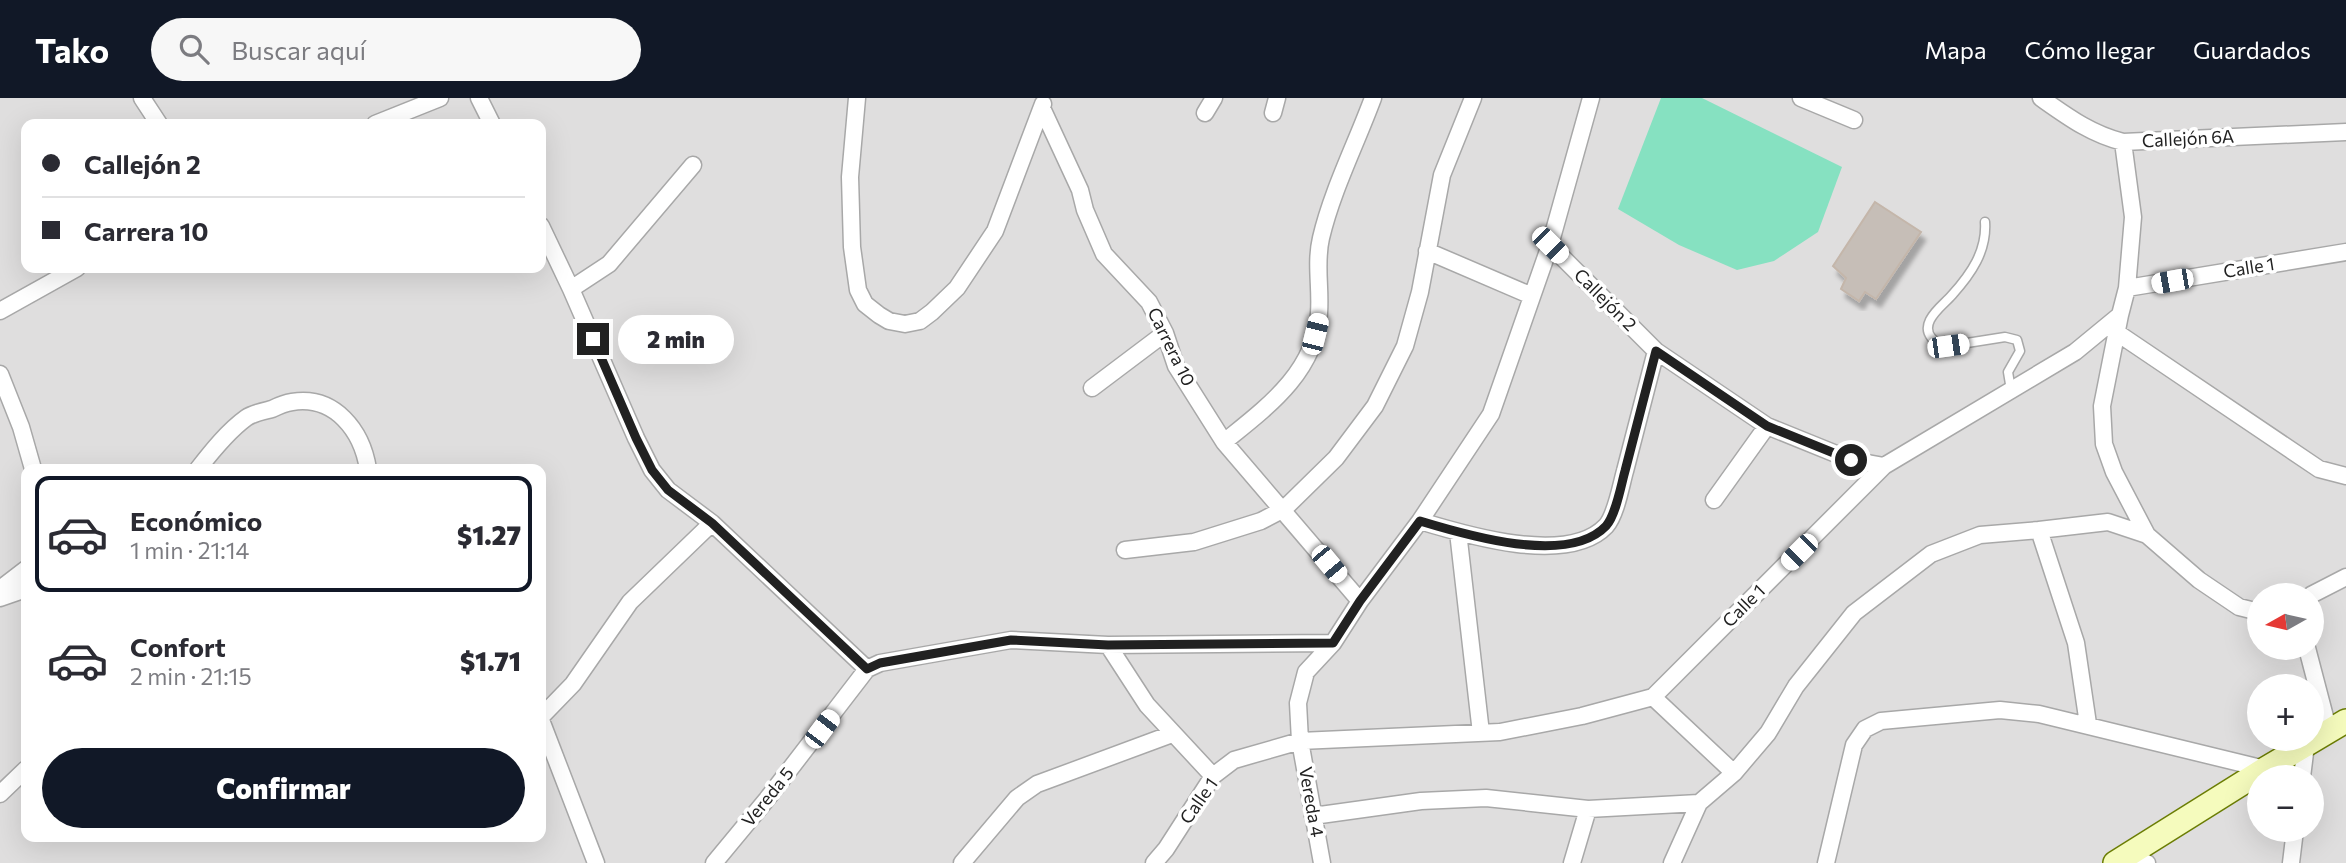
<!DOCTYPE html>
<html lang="es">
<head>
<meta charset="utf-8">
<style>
  body { margin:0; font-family:Commissioner,sans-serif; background:#f7f7f7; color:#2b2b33; height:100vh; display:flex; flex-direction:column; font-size:26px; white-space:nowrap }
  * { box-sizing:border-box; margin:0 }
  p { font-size:23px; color:#7c7c81 }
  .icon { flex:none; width:38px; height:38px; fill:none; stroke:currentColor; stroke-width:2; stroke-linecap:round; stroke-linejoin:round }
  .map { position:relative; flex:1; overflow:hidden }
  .drawer { position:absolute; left:21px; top:366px; width:525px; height:378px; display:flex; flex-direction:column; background:#fff; border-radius:14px; box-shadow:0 7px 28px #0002 }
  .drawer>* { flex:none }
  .guide { position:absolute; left:21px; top:21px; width:525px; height:154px; border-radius:14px; box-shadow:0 7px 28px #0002; display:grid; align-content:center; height:154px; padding:0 21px; background:#fff }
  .needle { width:46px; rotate:262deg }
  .controls { position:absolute; left:2247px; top:485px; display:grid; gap:14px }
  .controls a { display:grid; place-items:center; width:77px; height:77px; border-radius:50%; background:#fff; box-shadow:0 7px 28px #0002; font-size:35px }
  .end { position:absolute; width:32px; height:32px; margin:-16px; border:9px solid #212121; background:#fff; box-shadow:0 0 0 4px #fff }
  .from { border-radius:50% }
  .bubble { position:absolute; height:49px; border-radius:24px; background:#fff; box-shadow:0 7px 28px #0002; font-size:23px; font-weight:800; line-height:49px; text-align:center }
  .car { position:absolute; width:21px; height:42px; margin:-21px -10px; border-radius:9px; box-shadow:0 0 5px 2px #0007; background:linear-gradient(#fff 24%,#345 0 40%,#fff 0 76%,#345 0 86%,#fff 0) }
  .guide b { display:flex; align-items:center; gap:24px; height:66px; font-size:26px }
  .guide b+b { border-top:2px solid #e1e1e2 }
  .guide i { width:18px; height:18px; background:#2b2b33 }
  ul { padding:12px 0 0; list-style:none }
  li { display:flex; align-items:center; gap:21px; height:116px; margin:0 14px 10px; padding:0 7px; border:4px solid transparent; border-radius:14px }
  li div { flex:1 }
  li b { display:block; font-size:26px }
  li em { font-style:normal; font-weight:800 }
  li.current { border-color:#111827 }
  li>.icon { width:63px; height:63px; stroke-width:1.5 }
  .action { display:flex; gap:14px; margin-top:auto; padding:14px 21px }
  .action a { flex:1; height:80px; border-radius:42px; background:#111827; color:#fff; font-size:28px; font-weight:800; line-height:80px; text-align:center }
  header { display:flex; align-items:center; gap:42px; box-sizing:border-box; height:98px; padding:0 35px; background:#111827; color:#fff }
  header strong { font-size:33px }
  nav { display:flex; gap:38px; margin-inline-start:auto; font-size:24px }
  .search { width:490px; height:63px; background:#f7f7f7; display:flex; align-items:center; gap:18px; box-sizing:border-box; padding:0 24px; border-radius:38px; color:#7c7c81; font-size:26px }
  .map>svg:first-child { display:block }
</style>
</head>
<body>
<header>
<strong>Tako</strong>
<div class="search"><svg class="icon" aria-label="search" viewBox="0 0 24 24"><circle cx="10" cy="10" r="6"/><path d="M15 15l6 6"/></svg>Buscar aquí</div>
<nav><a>Mapa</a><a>Cómo llegar</a><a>Guardados</a></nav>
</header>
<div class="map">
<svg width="2346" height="765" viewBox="0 0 2346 765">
  <defs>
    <filter id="shadow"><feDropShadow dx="4.5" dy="8" stdDeviation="2" flood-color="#0004"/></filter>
  </defs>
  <rect width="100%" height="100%" fill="#f1efe8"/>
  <path fill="#dfdede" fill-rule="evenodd" d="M0,0H2346V765H0ZM26,26H541V170H26ZM26,371H541V738H26ZM2259,497H2312V550H2259ZM2259,588H2312V640H2259ZM2259,679H2312V732H2259Z"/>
  <path fill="#86e1c1" d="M1661,0H1702L1842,69L1818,134L1774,163L1737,172L1679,147L1618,111Z"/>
  <path fill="#c6beb7" stroke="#c4b6aa" stroke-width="2" filter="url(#shadow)" d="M1875,104L1921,134L1876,201L1865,194L1859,203L1841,191L1846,180L1833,168Z"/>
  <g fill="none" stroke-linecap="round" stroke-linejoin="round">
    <g stroke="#a8a8a8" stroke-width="11">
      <path id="service" d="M1985,124C1987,153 1971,176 1952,197C1945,205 1935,212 1930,222C1923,236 1935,247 1948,248L2005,239L2017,242L2020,253L2008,274L2011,292"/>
    </g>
    <g stroke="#a8a8a8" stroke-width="19">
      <path id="minor" d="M142,0L159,26
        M479,0L492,26
        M857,0L850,79L852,149L858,192L865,206L879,217L889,223L905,226L920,223L932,214L957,190L995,133L1043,6
        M1801,0L1854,22
        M2041,0C2068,19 2091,36 2123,44L2346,34
        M1042,10L1080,92L1085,112L1104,156L1149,204L1165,235L1176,268L1224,344L1360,503
        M1205,15L1214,0
        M1273,15L1277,0
        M375,26L440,0
        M2123,44L2133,119L2127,190
        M541,128L571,191L636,340L652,372L668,392L712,425L867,571
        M1550,147L1656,253L1767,328L1851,362L1884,368
        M1427,153L1532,198
        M571,191L609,166L693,67
        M0,213L77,170
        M2120,217L2102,308L2104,346L2114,374L2147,437L2199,482L2239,509L2259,514
        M2116,234L2319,371L2346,378
        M0,276L21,329L33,371
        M1092,290L1165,235
        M1224,344C1266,310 1316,274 1319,215C1321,190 1315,165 1321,140C1332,93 1356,46 1373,0
        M198,371C212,353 228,333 246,320C253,315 264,313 272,311C278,308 285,305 292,304C335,297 362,333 368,371
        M1714,402L1767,328
        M1420,423C1466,437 1568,468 1606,428C1616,417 1621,387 1625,373C1635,333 1646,293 1656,253
        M1458,434L1481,635
        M1125,452L1194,444L1261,423L1284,411L1336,360L1375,308L1405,248L1420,194L1442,77L1473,0
        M0,491L26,471
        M2311,497L2346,479
        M0,500L26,491
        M1108,547L1147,607L1213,678
        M2307,550L2329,634
        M1653,599L1734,675
        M541,619L573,586L630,504L712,425
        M541,622L596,765
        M2088,626L2076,545L2039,432L2108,424L2147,437
        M2302,679L2306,647
        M0,696L26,671
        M1313,718L1421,703L1486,700L1588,711L1699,705
        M2125,758L2147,765
        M714,765L767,701L867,571L880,565L1011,542L1108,547L1333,545
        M962,765L1017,700L1037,686L1172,636
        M1154,765L1166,751L1213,678L1234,662L1300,643L1500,634L1582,618L1653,599L1884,368L2075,254L2120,217L2127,190L2346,154
        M1322,765L1300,643L1298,605L1306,574L1333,545L1360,503L1420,423L1491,316L1550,147L1591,0
        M1572,765L1588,711
        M1672,765L1699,705L1734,675L1768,635L1796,588L1854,515L1931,456L1980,437L2039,432
        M1826,765L1854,647L1865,631L1881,623L2000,612L2039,616L2265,671
        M2291,765L2295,732"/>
    </g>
    <g stroke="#6b7d04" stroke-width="26">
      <path id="secondary" d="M2115,765L2265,671L2346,623"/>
    </g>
    <use href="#service" stroke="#fff" stroke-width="8"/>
    <use href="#minor" stroke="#fff" stroke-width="16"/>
    <use href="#secondary" stroke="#f5fbbd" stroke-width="23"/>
  </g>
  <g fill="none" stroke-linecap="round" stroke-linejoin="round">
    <path stroke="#212121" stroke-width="9" d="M593,241L636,340L652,372L668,392L712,425L867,571L880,565L1011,542L1108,547L1333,545L1360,503L1420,423C1466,437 1568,468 1606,428C1616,417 1621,387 1625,373C1635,333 1646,293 1656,253L1767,328L1851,362"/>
  </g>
  <g text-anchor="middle" stroke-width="7" stroke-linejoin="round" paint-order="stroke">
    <g font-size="18" fill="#212121" stroke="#fff">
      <text transform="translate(2188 41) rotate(-3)" y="6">Callejón 6A</text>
      <text transform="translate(2249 170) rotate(-9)" y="6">Calle 1</text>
      <text transform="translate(1605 202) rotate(45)" y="6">Callejón 2</text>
      <text transform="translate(1171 249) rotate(64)" y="6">Carrera 10</text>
      <text transform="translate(1744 508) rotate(-45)" y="6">Calle 1</text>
      <text transform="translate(768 699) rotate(-51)" y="6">Vereda 5</text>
      <text transform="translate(1199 703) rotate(-55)" y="6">Calle 1</text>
      <text transform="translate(1311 704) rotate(80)" y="6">Vereda 4</text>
    </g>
  </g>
</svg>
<div class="controls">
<a><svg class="needle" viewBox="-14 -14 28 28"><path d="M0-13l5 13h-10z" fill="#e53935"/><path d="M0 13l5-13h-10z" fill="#7c7c81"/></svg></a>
<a>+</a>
<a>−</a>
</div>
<i class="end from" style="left:1851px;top:362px"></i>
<i class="end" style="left:593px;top:241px"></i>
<div class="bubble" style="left:618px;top:217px;width:116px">2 min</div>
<i class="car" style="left:1550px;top:147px;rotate:135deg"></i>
<i class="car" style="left:2172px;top:183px;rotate:260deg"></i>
<i class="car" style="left:1315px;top:236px;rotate:14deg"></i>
<i class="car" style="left:1948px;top:248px;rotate:82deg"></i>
<i class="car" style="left:1799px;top:454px;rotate:225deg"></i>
<i class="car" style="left:1329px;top:466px;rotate:140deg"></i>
<i class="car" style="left:822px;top:631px;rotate:37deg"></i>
<div class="guide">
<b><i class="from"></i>Callejón 2</b>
<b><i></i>Carrera 10</b>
</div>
<section class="drawer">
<ul>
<li class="current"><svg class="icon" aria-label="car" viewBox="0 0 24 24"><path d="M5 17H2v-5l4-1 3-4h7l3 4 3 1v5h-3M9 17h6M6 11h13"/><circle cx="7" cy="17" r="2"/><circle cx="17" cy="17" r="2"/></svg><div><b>Económico</b><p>1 min · 21:14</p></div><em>$1.27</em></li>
<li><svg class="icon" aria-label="car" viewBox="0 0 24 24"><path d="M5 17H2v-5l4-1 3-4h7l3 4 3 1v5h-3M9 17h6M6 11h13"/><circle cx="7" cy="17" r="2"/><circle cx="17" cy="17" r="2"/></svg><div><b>Confort</b><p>2 min · 21:15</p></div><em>$1.71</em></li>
</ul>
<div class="action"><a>Confirmar</a></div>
</section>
</div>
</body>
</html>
